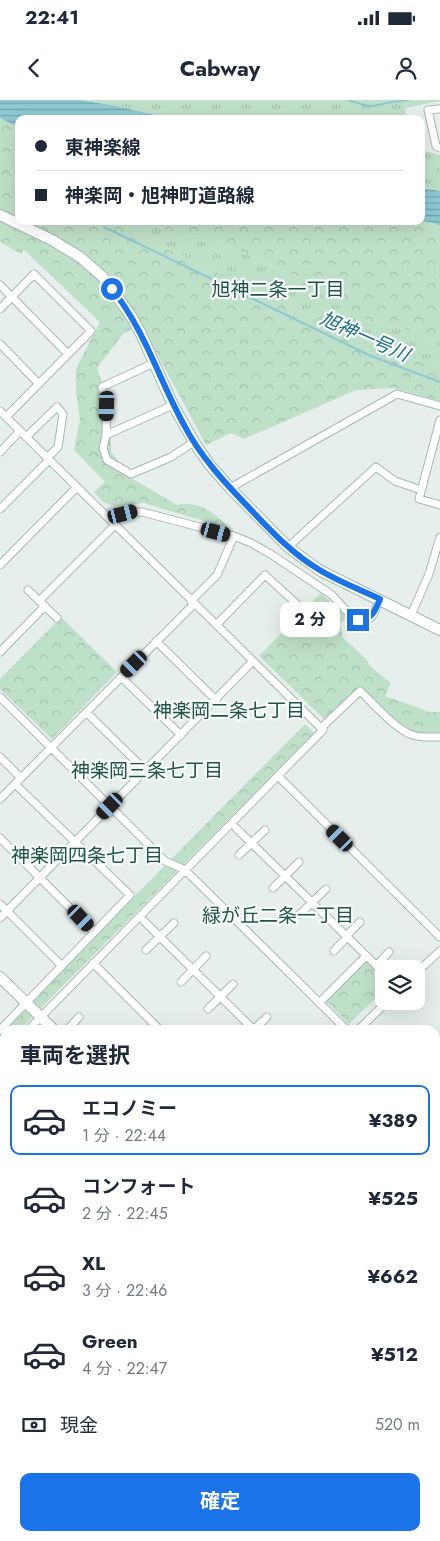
<!DOCTYPE html>
<html lang="ja">
<head>
<meta charset="utf-8">
<style>
  body { margin:0; font-family:Jost,"Noto Sans JP",sans-serif; background:#f6f6f7; color:#1f2937; height:100vh; display:flex; flex-direction:column; font-size:19px; white-space:nowrap }
  * { box-sizing:border-box; margin:0 }
  p { font-size:16px; color:#747a83 }
  .icon { flex:none; width:28px; height:28px; fill:none; stroke:currentColor; stroke-width:2; stroke-linecap:round; stroke-linejoin:round }
  .map { position:relative; flex:1; overflow:hidden }
  .drawer { position:absolute; left:0px; top:925px; width:440px; height:516px; display:flex; flex-direction:column; background:#fff; border-radius:15px 15px 0 0; box-shadow:0 5px 20px #0002 }
  .drawer>* { flex:none }
  .guide { position:absolute; left:15px; top:15px; width:410px; height:110px; border-radius:10px; box-shadow:0 5px 20px #0002; display:grid; align-content:center; height:110px; padding:0 20px; background:#fff }
  .controls { position:absolute; left:375px; top:860px; display:grid; gap:10px }
  .controls a { display:grid; place-items:center; width:50px; height:50px; border-radius:10px; background:#fff; box-shadow:0 5px 20px #0002; font-size:25px }
  .end { position:absolute; width:22px; height:22px; margin:-11px; border:6px solid #1a73e8; background:#fff; box-shadow:0 0 0 2px #fff }
  .from { border-radius:50% }
  .bubble { position:absolute; height:35px; border-radius:10px; background:#fff; box-shadow:0 5px 20px #0002; font-size:16px; font-weight:700; line-height:35px; text-align:center }
  .car { position:absolute; width:15px; height:30px; margin:-15px -8px; border-radius:6px; box-shadow:0 0 4px 1px #0007; background:linear-gradient(#222 24%,#8ab4d8 0 40%,#222 0 76%,#8ab4d8 0 86%,#222 0) }
  .guide b { display:flex; align-items:center; gap:18px; height:48px; font-size:19px }
  .guide b+b { border-top:1px solid #e0e1e3 }
  .guide i { width:12px; height:12px; background:#1f2937 }
  ul { padding:0; list-style:none }
  li { display:flex; align-items:center; gap:15px; height:70px; margin:0 10px 8px; padding:0 10px; border:2px solid transparent; border-radius:10px }
  li div { flex:1 }
  li b { display:block; font-size:19px }
  li em { font-style:normal; font-weight:700 }
  li.current { border-color:#1a73e8 }
  li>.icon { width:45px; height:45px; stroke-width:1.5 }
  h2 { padding:0 20px; font-size:22px; line-height:60px }
  .pay { display:flex; align-items:center; gap:12px; height:55px; padding:0 20px; font-size:19px }
  .pay p { margin-inline-start:auto }
  .button { display:flex; gap:10px; margin-top:auto; padding:10px 20px }
  .button a { flex:1; height:58px; border-radius:10px; background:#1a73e8; color:#fff; font-size:20px; font-weight:700; line-height:58px; text-align:center }
  .status { display:flex; justify-content:space-between; align-items:center; height:35px; padding:0 25px; background:#fff; direction:ltr }
  .status svg { height:14px; fill:currentColor }
  header { display:flex; justify-content:space-between; align-items:center; height:65px; padding:0 20px; background:#fff; font-size:22px; font-weight:700 }
  .map>svg:first-child { display:block }
</style>
</head>
<body>
<div class="status"><b>22:41</b><svg viewBox="0 0 49 12"><path d="M0 12V9h3v3zM5 12V6h3v6zM10 12V3h3v9zM15 12V0h3v12zM26 1h20v11H26zM47 4h2v5h-2z"/></svg></div>
<header><svg class="icon" aria-label="back" viewBox="0 0 24 24"><path d="M15 5l-7 7 7 7"/></svg>Cabway<svg class="icon" aria-label="person" viewBox="0 0 24 24"><circle cx="12" cy="8" r="4"/><path d="M4 21q1-7 8-7t8 7"/></svg></header>
<div class="map">
<svg width="440" height="1441" viewBox="0 0 440 1441">
  <defs>
    <pattern id="grass-tufts" width="24" height="20" patternUnits="userSpaceOnUse" patternTransform="scale(1.25)"><rect width="24" height="20" fill="#bfe0c8"/><path d="M3 7l-1-3M5 7V3M7 7l1-3M15 17l-1-3M17 17v-4M19 17l1-3" fill="none" stroke="#a4c1ad"/></pattern>
    <pattern id="forest-crowns" width="20" height="18" patternUnits="userSpaceOnUse" patternTransform="scale(1.25)"><rect width="20" height="18" fill="#bfe0c8"/><path d="M2 6a3 3 0 1 1 6 0M12 15a3 3 0 1 1 6 0" fill="none" stroke="#a4c1ad"/></pattern>
    <pattern id="water-rules" width="6" height="5" patternUnits="userSpaceOnUse" patternTransform="scale(1.25)"><rect width="6" height="5" fill="#8ec9d4"/><path d="M0 2.5h6" fill="none" stroke="#74a5ad"/></pattern>
  </defs>
  <rect width="100%" height="100%" fill="#e6efeb"/>
  <path fill="url(#grass-tufts)" d="M80,0H440V1L405,8L407,19H173L111,5Z
    M421,50L440,55V91L421,88Z
    M113,121H147L182,137L204,135L297,177L370,222L406,229L440,243V268L367,243L159,145Z"/>
  <path fill="url(#forest-crowns)" d="M0,18L19,28V118L0,110Z
    M0,119L49,142L78,160L101,179L132,229L123,234L97,268L111,307V352L133,379L177,405C198,400 212,412 227,425V428L144,403L114,406L103,402L94,392L105,382L74,350L80,319L76,292V269L100,222L24,150L21,154L0,142Z
    M26,121H113L159,145L367,243L440,268V301L394,288L356,290L244,339L231,333L206,345L141,224L125,199L105,174L81,153Z
    M147,121H421L434,123L440,126V243L406,229L370,222L299,186L297,177L204,135L182,137Z
    M321,493L346,517L340,524L343,538L366,559L371,567L391,583L385,596L430,612H440V633C430,634 418,634 408,630C394,625 371,598 360,587L326,621L259,556Z
    M61,517L117,572L52,639L0,589V579Z
    M305,624L314,633L19,930H5V944L0,949V932Z
    M366,860L384,878V890L349,924L325,900Z
    M440,1108V1250L435,1255V1113Z
    M357,1436H397L393,1441H362Z"/>
  <path fill="url(#water-rules)" d="M0,0H80L111,5L173,19H19V28L0,18Z
    M421,88L440,91V126L434,123L421,121Z"/>
  <g fill="none" stroke-linecap="round" stroke-linejoin="round">
    <path stroke="#8ec9d4" stroke-width="2" d="M348,0L367,6H373L392,2L409,0
      M104,127L371,256L440,282
      M0,1322L5,1326
      M116,1436L121,1441"/>
    <g stroke="#a8b8b2" stroke-width="9">
      <path id="street" d="M440,9L428,10L436,46L440,48
        M0,185L68,254
        M0,209L34,174L91,231L6,317
        M0,244L39,284
        M173,305L106,335L103,348L107,360L131,374L171,357L194,342
        M0,311L323,630L28,930
        M440,320L419,399L440,405
        M106,335L107,306L102,287L154,263
        M26,337L57,307L63,314L58,347L47,358
        M0,352L20,331
        M230,388L397,294L440,306
        M0,409L49,360
        M109,419L133,412H142L234,436L251,443L269,453L332,495L353,518L358,521L369,519L373,515L380,499
        M288,447L376,367L395,381L421,390
        M0,465L77,387
        M28,490L57,518
        M39,501L115,425
        M191,501L217,475L234,436
        M411,515L429,474L440,437
        M216,525L265,475L299,506
        M156,541L216,600
        M0,552L45,506
        M121,577L181,635
        M0,597L165,761L185,770L347,930
        M86,612L145,670
        M321,628L360,591C373,603 396,630 412,635C421,638 431,637 440,637
        M0,657L21,678
        M278,676L440,837
        M0,699L194,504
        M236,728L384,873
        M0,738L94,832
        M239,755L265,730
        M273,788L299,762
        M0,804L62,866
        M300,814L326,789
        M0,818L253,561
        M144,821L254,930
        M346,836L360,822
        M146,850L174,823
        M334,851L347,837
        M93,863L160,930
        M376,866L389,852
        M416,873L440,851
        M181,882L206,856
        M319,903L366,856
        M208,909L233,884
        M0,930L130,795L15,684
        M67,930L79,917
        M253,930L267,917
        M358,930L388,901
        M0,957L5,952
        M0,982L5,987
        M0,1067L5,1062
        M435,1071L440,1076
        M0,1076L5,1081
        M0,1167L5,1172
        M0,1254L5,1249
        M435,1259L440,1254
        M0,1266L5,1271
        M0,1392L5,1387
        M100,1436L105,1441
        M131,1436L136,1441
        M329,1436L330,1437
        M354,1436L359,1441
        M415,1436L419,1441
        M63,1441L67,1436
        M200,1441L205,1436
        M299,1441L303,1436
        M397,1441L402,1436"/>
    </g>
    <g stroke="#a4bbb3" stroke-width="12">
      <path id="secondary" d="M0,115L52,140L80,157L103,177L131,216L141,234L173,305L194,342L209,364L230,388L288,447L319,470L440,530
        M0,877L54,930
        M435,999L440,994
        M435,1306L440,1311
        M0,1421L5,1419"/>
    </g>
    <use href="#street" stroke="#fff" stroke-width="7"/>
    <use href="#secondary" stroke="#fff" stroke-width="10"/>
  </g>
  <g fill="none" stroke-linecap="round" stroke-linejoin="round">
    <path stroke="#1a73e8" stroke-width="6" d="M112,189C144,229 159,279 183,323C200,357 227,385 253,412C273,433 293,454 318,469C337,481 359,489 380,499C375,511 372,520 358,520"/>
  </g>
  <g text-anchor="middle" stroke-width="4.5" stroke-linejoin="round" paint-order="stroke">
    <g font-size="19" fill="#1f5548" stroke="#f7fbf9">
      <text x="278" y="196">旭神二条一丁目</text>
      <text x="229" y="617">神楽岡二条七丁目</text>
      <text x="147" y="677">神楽岡三条七丁目</text>
      <text x="87" y="762">神楽岡四条七丁目</text>
      <text x="278" y="822">緑が丘二条一丁目</text>
    </g>
    <g font-size="19" font-style="italic" fill="#1c6f80" stroke="#f7fbf9">
      <text transform="translate(365 236) rotate(24)" y="7">旭神一号川</text>
    </g>
  </g>
</svg>
<div class="controls">
<a><svg class="icon" aria-label="layers" viewBox="0 0 24 24"><path d="M12 4l9 5-9 5-9-5zM3 14l9 5 9-5"/></svg></a>
</div>
<i class="end from" style="left:112px;top:189px"></i>
<i class="end" style="left:358px;top:520px"></i>
<div class="bubble" style="left:280px;top:502px;width:60px">2 分</div>
<i class="car" style="left:107px;top:306px;rotate:182deg"></i>
<i class="car" style="left:123px;top:414px;rotate:76deg"></i>
<i class="car" style="left:216px;top:432px;rotate:105deg"></i>
<i class="car" style="left:134px;top:564px;rotate:225deg"></i>
<i class="car" style="left:110px;top:706px;rotate:224deg"></i>
<i class="car" style="left:340px;top:738px;rotate:315deg"></i>
<i class="car" style="left:81px;top:818px;rotate:136deg"></i>
<div class="guide">
<b><i class="from"></i>東神楽線</b>
<b><i></i>神楽岡・旭神町道路線</b>
</div>
<section class="drawer">
<h2>車両を選択</h2>
<ul>
<li class="current"><svg class="icon" aria-label="car" viewBox="0 0 24 24"><path d="M5 17H2v-5l4-1 3-4h7l3 4 3 1v5h-3M9 17h6M6 11h13"/><circle cx="7" cy="17" r="2"/><circle cx="17" cy="17" r="2"/></svg><div><b>エコノミー</b><p>1 分 · 22:44</p></div><em>¥389</em></li>
<li><svg class="icon" aria-label="car" viewBox="0 0 24 24"><path d="M5 17H2v-5l4-1 3-4h7l3 4 3 1v5h-3M9 17h6M6 11h13"/><circle cx="7" cy="17" r="2"/><circle cx="17" cy="17" r="2"/></svg><div><b>コンフォート</b><p>2 分 · 22:45</p></div><em>¥525</em></li>
<li><svg class="icon" aria-label="car" viewBox="0 0 24 24"><path d="M5 17H2v-5l4-1 3-4h7l3 4 3 1v5h-3M9 17h6M6 11h13"/><circle cx="7" cy="17" r="2"/><circle cx="17" cy="17" r="2"/></svg><div><b>XL</b><p>3 分 · 22:46</p></div><em>¥662</em></li>
<li><svg class="icon" aria-label="car" viewBox="0 0 24 24"><path d="M5 17H2v-5l4-1 3-4h7l3 4 3 1v5h-3M9 17h6M6 11h13"/><circle cx="7" cy="17" r="2"/><circle cx="17" cy="17" r="2"/></svg><div><b>Green</b><p>4 分 · 22:47</p></div><em>¥512</em></li>
</ul>
<div class="pay"><svg class="icon" aria-label="cash" viewBox="0 0 24 24"><path d="M3 7h18v10H3z"/><circle cx="12" cy="12" r="2"/></svg>現金<p>520 m</p></div>
<div class="button"><a>確定</a></div>
</section>
</div>
</body>
</html>
